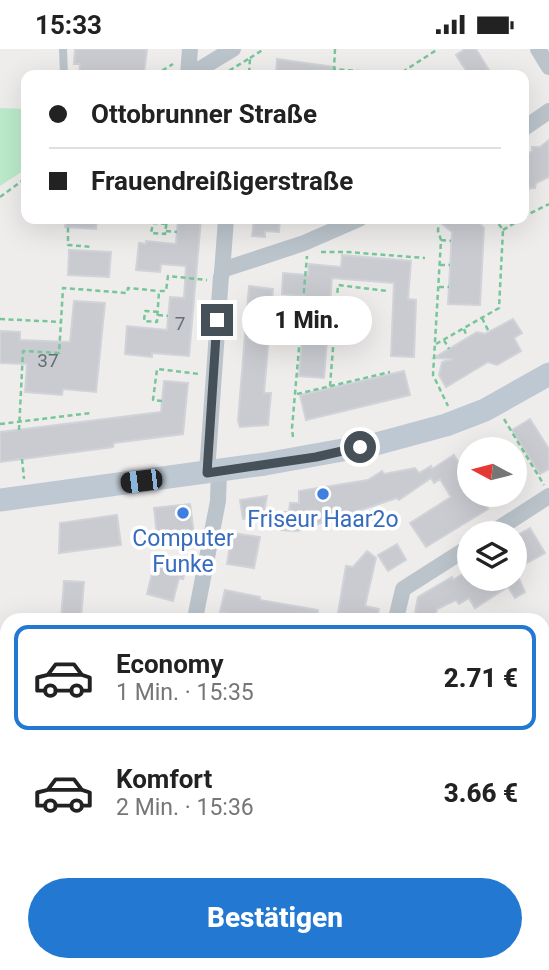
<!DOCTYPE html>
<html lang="de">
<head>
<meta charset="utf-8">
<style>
  body { margin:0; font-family:Roboto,sans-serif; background:#f6f6f6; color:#222; height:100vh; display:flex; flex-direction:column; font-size:26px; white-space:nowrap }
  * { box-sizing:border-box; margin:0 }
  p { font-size:23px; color:#767676 }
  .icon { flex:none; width:38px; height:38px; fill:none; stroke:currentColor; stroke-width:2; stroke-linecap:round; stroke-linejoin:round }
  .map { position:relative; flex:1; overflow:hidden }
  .drawer { position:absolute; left:0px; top:564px; width:550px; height:359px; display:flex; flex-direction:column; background:#fff; border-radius:21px 21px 0 0; box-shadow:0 7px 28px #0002 }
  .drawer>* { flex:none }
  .banner { position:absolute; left:21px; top:21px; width:508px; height:154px; border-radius:14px; box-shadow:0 7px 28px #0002; display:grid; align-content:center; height:154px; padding:0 28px; background:#fff }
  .needle { width:46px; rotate:277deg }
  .buttons { position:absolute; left:457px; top:388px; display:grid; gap:14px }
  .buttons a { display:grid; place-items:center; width:70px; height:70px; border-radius:50%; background:#fff; box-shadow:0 7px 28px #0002; font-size:35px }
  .end { position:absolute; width:32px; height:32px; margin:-16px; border:9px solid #455058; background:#fff; box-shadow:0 0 0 4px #fff }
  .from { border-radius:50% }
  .bubble { position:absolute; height:49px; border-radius:24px; background:#fff; box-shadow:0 7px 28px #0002; font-size:23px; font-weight:800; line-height:49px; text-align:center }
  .car { position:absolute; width:21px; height:42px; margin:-21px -10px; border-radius:9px; box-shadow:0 0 5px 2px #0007; background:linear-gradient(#222 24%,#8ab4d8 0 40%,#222 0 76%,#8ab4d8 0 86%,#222 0) }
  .banner b { display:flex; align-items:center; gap:24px; height:66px; font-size:26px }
  .banner b+b { border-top:2px solid #e0e0e0 }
  .banner i { width:18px; height:18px; background:#222 }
  ul { padding:12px 0 0; list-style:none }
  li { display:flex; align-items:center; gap:21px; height:105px; margin:0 14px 10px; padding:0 14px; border:4px solid transparent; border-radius:14px }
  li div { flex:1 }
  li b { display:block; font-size:26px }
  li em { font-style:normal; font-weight:800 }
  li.on { border-color:#2379d1 }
  li>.icon { width:63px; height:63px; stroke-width:1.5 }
  .primary-button { display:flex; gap:14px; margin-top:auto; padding:14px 28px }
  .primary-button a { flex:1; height:80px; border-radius:42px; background:#2379d1; color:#fff; font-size:28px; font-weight:800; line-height:80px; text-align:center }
  .status { display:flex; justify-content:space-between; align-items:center; height:49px; padding:0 35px; background:#fff; direction:ltr }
  .status svg { height:19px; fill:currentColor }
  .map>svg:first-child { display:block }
</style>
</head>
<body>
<div class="status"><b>15:33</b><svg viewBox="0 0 49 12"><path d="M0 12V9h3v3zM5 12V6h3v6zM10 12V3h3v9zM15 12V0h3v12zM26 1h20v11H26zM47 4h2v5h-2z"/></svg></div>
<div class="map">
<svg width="549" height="921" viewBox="0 0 549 921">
  <rect width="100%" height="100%" fill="#efecec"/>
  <path fill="#bbebcb" d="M0,59L26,60V120L0,137Z
    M29,915H395L414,921H25Z"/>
  <path fill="#c9cbd1" stroke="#d0d3d7" stroke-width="2" d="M75,0H147L144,24L79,26L80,15H74Z
    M465,0H476L492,26H469L456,6Z
    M277,10L335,18V26H276Z
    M549,91V128L536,134L535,139L523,140V108L532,102V98H540Z
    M66,170H97L96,180L65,178Z
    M178,170H201L189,307L152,304V308L125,305L127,277L167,281L170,248L184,249L186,217L161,215L160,223L136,221L139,194L146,195V192L176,195Z
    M254,170H280L279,183L265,182V188L252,187Z
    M436,170H475L484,179L480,256L448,255L452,183Z
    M69,201L111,203L109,228L68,226Z
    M342,206L411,212L408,250L416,251L414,308L391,307L394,234L332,229L324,329L299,327L306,247L282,245L283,224L308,226L309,215L341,218Z
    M249,237L273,240L264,344H271L268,376L240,378L238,372Z
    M74,252L105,254L96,343L63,340L62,346L25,343L27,315L0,314V282L20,283V291L70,293Z
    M513,270L522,284L514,289L521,302L497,316L488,313L446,338L439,326L442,313L453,310L434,309L477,283L485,285Z
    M404,322L410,346L306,371L300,346Z
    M164,332L188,334L183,385L114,394L113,398L0,413V383L161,363Z
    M530,370L549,400V420L540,425L512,381Z
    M454,406L469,430V446H479L488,460L426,498L410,474L451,448L440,430L434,434L431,429L399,451L397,449L297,482L281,481L282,463H289L290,454H299V442L368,431L382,422L384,425L415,419L419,424L431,417L432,420Z
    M267,447L263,467L243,470L240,451Z
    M190,455L195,492L158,496L154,459Z
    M117,466L121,496L59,504L60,474Z
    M530,479L545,504L514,521V488Z
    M232,484L260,488L254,519L227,515Z
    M397,495L406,511L388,522L378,506Z
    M367,502L376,509L365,557L379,560L377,570H337L346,517L353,518Z
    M155,512L186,520L183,530L179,529L173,552L147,545Z
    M469,521V530H519L525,543L515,549L508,538L475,559L469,549L459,555L456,551L437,560L435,570L414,569L418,548L445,532L452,528L453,531Z
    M64,532L84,533L81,570H61Z
    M225,541L260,548V551L318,561L317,570H253L220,563Z"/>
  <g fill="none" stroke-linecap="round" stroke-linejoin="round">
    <path stroke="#76c69a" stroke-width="2.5" stroke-dasharray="5 3.5" stroke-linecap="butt" d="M335,0L334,20L405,26L404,22L438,0
      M250,9L264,0
      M155,26L173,15
      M222,26L250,9L249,26
      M0,148L26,129
      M523,168L549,155
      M68,170V196L93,198
      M439,170L438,182L441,191L433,326L448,357
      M166,175L153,174L151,184L165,185L167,170
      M503,181L521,170
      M166,182L177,183
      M441,191L451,192
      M321,203H347L425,209
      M440,216H450
      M439,238H449
      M158,263L145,262L144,272L157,273L159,242H166L168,227L207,231
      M158,266L168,267
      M482,269L489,283
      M0,270L61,273L63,239L127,244L128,239L159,242
      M464,280L467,288
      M444,291L449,300
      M436,295L499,259L503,181L495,170
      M330,337L338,236L387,242
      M297,345L390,323
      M162,352L153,351L157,320L199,325
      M504,370L544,436
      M0,375L91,364
      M19,381L23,302L59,304L61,273
      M293,388L292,379L307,207
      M22,410L24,430"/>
    <path stroke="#bbc4cb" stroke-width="8" d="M63,0L64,26"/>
    <path stroke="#bbc4cb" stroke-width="16" d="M538,0L549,18
      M188,26L190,0
      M190,26L233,0
      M523,80L549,62
      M222,221L304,194L359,170
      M222,224L226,170
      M207,423L221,227
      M490,485L549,447
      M195,570L218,452L219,422
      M396,570L403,540L469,498
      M542,852L549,853"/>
    <path stroke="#bdc8d2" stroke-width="23" d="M0,451L265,415L376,395L446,376L485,361L549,325"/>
  </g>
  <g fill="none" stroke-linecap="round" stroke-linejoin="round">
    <path stroke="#455058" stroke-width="9" d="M217,271L207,424L316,408L360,398"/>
  </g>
  <g fill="#3f7fe0" stroke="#fff" stroke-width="2.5">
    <circle cx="323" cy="445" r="7"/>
    <circle cx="183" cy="464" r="7"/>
  </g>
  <g text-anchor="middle" stroke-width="7" stroke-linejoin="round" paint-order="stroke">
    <g font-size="19" fill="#666f76">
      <text x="180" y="281">7</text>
      <text x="48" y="318">37</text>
    </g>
    <g font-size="23" fill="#366cbe" stroke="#fff">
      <text x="323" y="478">Friseur Haar2o</text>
      <text x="183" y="497">Computer<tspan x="183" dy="26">Funke</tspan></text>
    </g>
  </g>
</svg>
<div class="buttons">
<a><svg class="needle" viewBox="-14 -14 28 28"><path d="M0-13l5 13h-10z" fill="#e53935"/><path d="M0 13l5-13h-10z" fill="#767676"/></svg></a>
<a><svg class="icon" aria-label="layers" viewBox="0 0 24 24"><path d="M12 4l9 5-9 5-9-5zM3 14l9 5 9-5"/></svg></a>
</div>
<i class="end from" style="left:360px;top:398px"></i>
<i class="end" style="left:217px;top:271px"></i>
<div class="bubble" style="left:242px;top:247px;width:130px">1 Min.</div>
<i class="car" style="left:141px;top:432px;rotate:263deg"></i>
<div class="banner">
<b><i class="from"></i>Ottobrunner Straße</b>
<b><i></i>Frauendreißigerstraße</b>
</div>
<section class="drawer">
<ul>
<li class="on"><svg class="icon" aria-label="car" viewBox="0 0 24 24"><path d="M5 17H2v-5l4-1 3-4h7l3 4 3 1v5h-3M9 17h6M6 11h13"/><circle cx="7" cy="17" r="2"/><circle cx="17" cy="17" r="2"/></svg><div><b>Economy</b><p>1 Min. · 15:35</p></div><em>2.71 €</em></li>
<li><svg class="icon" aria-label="car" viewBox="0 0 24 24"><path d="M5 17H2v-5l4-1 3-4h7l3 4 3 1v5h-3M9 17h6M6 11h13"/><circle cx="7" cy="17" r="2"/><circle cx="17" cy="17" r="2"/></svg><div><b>Komfort</b><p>2 Min. · 15:36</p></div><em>3.66 €</em></li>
</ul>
<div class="primary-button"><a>Bestätigen</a></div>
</section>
</div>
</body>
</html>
